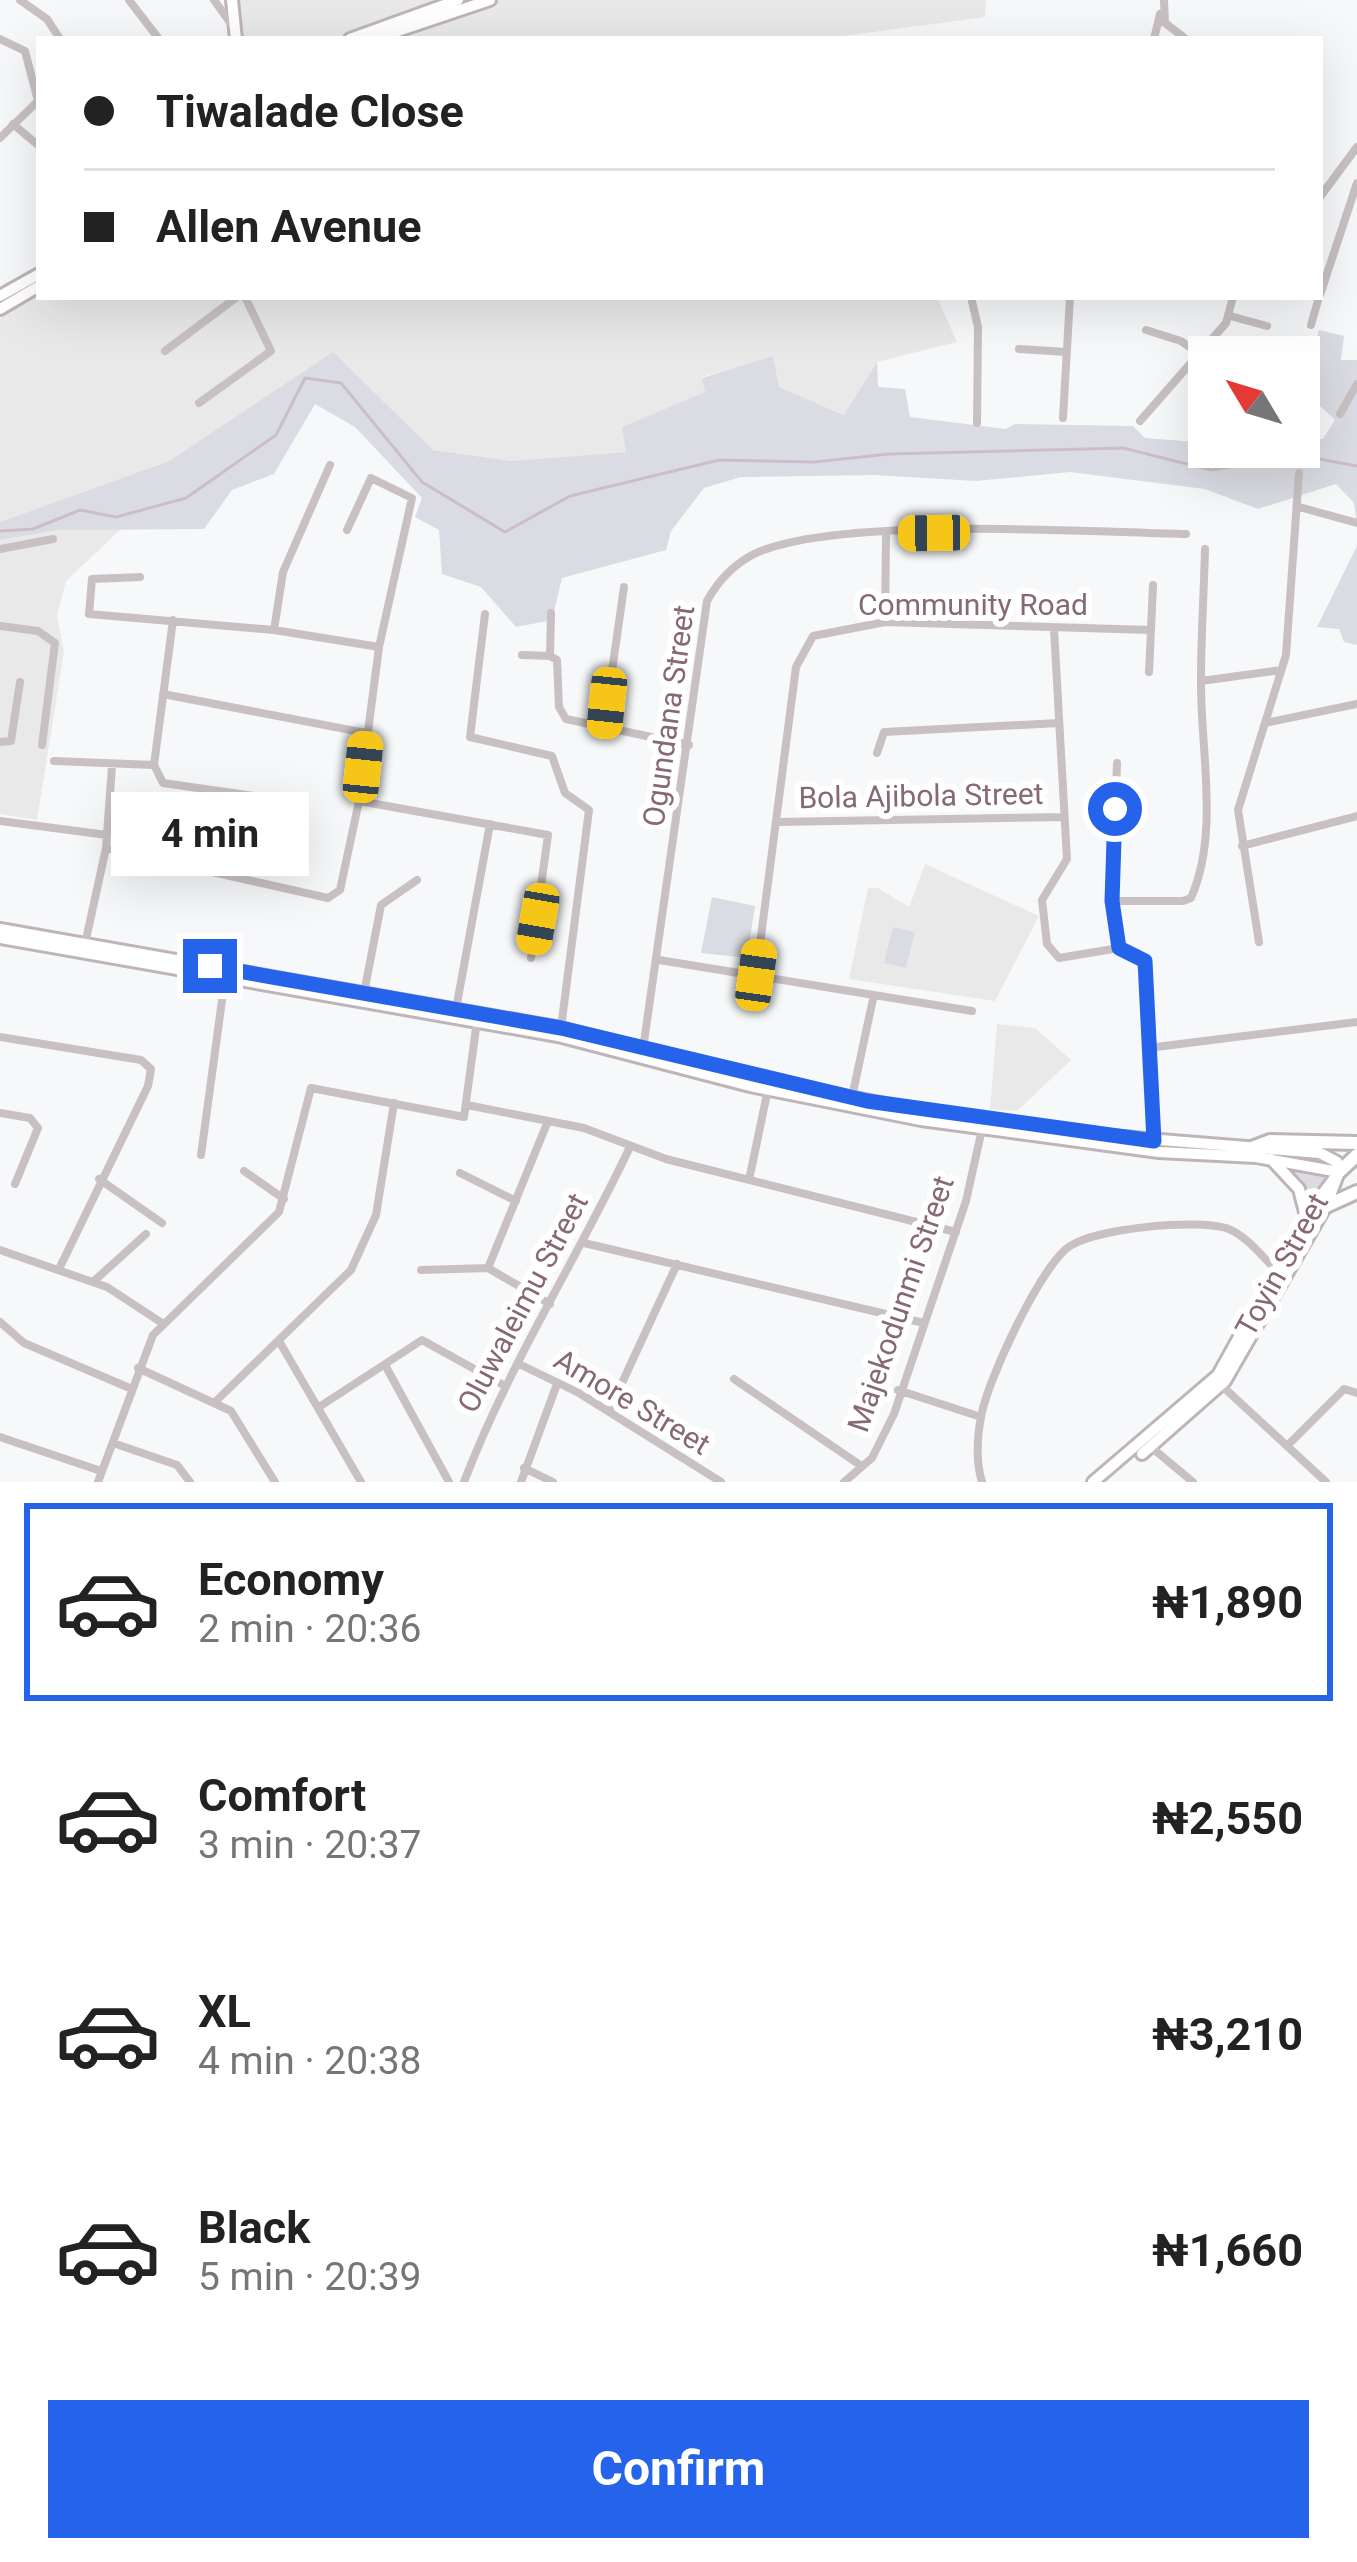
<!DOCTYPE html>
<html lang="en">
<head>
<meta charset="utf-8">
<style>
  body { margin:0; font-family:Roboto,sans-serif; background:#f6f6f6; color:#222; height:100vh; display:flex; flex-direction:column; font-size:45px; white-space:nowrap }
  * { box-sizing:border-box; margin:0 }
  p { font-size:39px; color:#767676 }
  .icon { flex:none; width:66px; height:66px; fill:none; stroke:currentColor; stroke-width:2; stroke-linecap:round; stroke-linejoin:round }
  .map { position:relative; height:1482px; overflow:hidden }
  .panel { display:flex; flex-direction:column; background:#fff; flex:1 }
  .panel>* { flex:none }
  .top-card { position:absolute; left:36px; top:36px; width:1287px; height:264px; border-radius:0px; box-shadow:0 12px 48px #0002; display:grid; align-content:center; height:264px; padding:0 48px; background:#fff }
  .needle { width:78px; rotate:308deg }
  .fabs { position:absolute; left:1188px; top:336px; display:grid; gap:24px }
  .fabs a { display:grid; place-items:center; width:132px; height:132px; border-radius:0px; background:#fff; box-shadow:0 12px 48px #0002; font-size:60px }
  .end { position:absolute; width:54px; height:54px; margin:-27px; border:15px solid #2563eb; background:#fff; box-shadow:0 0 0 6px #fff }
  .from { border-radius:50% }
  .bubble { position:absolute; height:84px; border-radius:0px; background:#fff; box-shadow:0 12px 48px #0002; font-size:39px; font-weight:700; line-height:84px; text-align:center }
  .car { position:absolute; width:36px; height:72px; margin:-36px -18px; border-radius:15px; box-shadow:0 0 9px 3px #0007; background:linear-gradient(#f5c518 24%,#345 0 40%,#f5c518 0 76%,#345 0 86%,#f5c518 0) }
  .top-card b { display:flex; align-items:center; gap:42px; height:114px; font-size:45px }
  .top-card b+b { border-top:3px solid #e0e0e0 }
  .top-card i { width:30px; height:30px; background:#222 }
  ul { padding:21px 0 0; list-style:none }
  li { display:flex; align-items:center; gap:36px; height:198px; margin:0 24px 18px; padding:0 24px; border:6px solid transparent; border-radius:0px }
  li div { flex:1 }
  li b { display:block; font-size:45px }
  li em { font-style:normal; font-weight:700 }
  li.active { border-color:#2563eb }
  li>.icon { width:108px; height:108px; stroke-width:1.5 }
  .action { display:flex; gap:24px; margin-top:auto; padding:24px 48px }
  .action a { flex:1; height:138px; border-radius:0px; background:#2563eb; color:#fff; font-size:48px; font-weight:700; line-height:138px; text-align:center }
  .map>svg:first-child { display:block }
</style>
</head>
<body>
<div class="map">
<svg width="1357" height="1482" viewBox="0 0 1357 1482">
  <rect width="100%" height="100%" fill="#f7f8f9"/>
  <path fill="#eae9ea" d="M237,0H986L985,17L821,39H241Z
    M39,289V297H937L957,342L877,362L845,415L778,387L773,357L702,377L706,392L622,427L627,452L511,461L433,450L333,353L169,461L0,522V311Z
    M121,529L66,581L57,616L64,652L37,820L0,814V540L59,530Z
    M925,864L1039,916L995,1001L849,979L868,888H878L909,907Z
    M997,1024L1035,1028L1071,1060L1017,1111L990,1109Z"/>
  <path fill="#dbdce3" d="M1319,330L1344,336L1341,360H1357V526L1354,503L1336,484L1258,509L1205,489L1070,472L976,481L873,475L741,477L704,488L671,531L666,550L562,578L552,620L516,627L481,587L442,574L439,530L415,517L422,498L355,427L315,404L274,474L232,490L204,529L59,530L0,540V522L169,461L333,352L433,450L511,461L626,452L622,427L705,392L702,378L773,356L779,387L844,415L877,362L878,387L905,389L910,417L1006,429L1015,424L1133,426L1145,438L1209,443V447H1299V439H1323L1335,420L1302,389Z
    M1357,546V645L1344,642L1339,629L1317,627Z
    M712,897L755,906L747,958L701,953Z
    M893,927L915,932L906,968L884,963Z
    M1290,1167L1334,1173L1312,1200Z"/>
  <g fill="none" stroke-linecap="round" stroke-linejoin="round">
    <path stroke="#cdbec5" stroke-width="3" d="M0,531L33,529L80,510L116,517L186,498L276,435L305,378L341,383L422,482L505,532L570,496L719,460L814,462L889,454L1123,448L1211,470L1298,455L1357,466"/>
    <g stroke="#bfb5b8" stroke-width="16">
      <path id="secondary" d="M232,0L236,39
        M350,39L458,0
        M374,39L490,0
        M0,296L39,274
        M0,309L39,286
        M0,929L561,1028L769,1081L921,1111L1086,1134L1320,1153L1337,1162L1339,1172
        M0,938L558,1036L750,1086L921,1120L1159,1152L1256,1157L1339,1172
        M1271,1159L1299,1189L1306,1216
        M1142,1454L1225,1381L1326,1206L1339,1172
        M1093,1482L1218,1375L1306,1216L1339,1172"/>
    </g>
    <g stroke="#bdb4b7" stroke-width="18">
      <path id="primary" d="M1254,1147L1270,1141L1357,1143
        M1339,1172L1357,1155
        M1326,1206L1357,1192"/>
    </g>
    <path stroke="#c8c0c3" stroke-width="8" d="M20,0L47,19L60,39
      M129,0L159,39
      M214,0L234,28
      M1164,0L1165,23L1186,39
      M0,39L25,51L38,101
      M1154,39L1160,14
      M13,124L39,146
      M0,138L38,101
      M1320,197L1357,147
      M1320,295L1357,183
      M971,297L978,327L977,423
      M1230,316L1267,326
      M1311,325L1319,297
      M1146,330L1181,341L1209,361
      M1019,349L1067,352
      M165,351L237,297
      M199,403L271,351L245,297
      M1340,414L1357,384
      M1063,418L1070,297
      M1140,421L1226,323L1233,297
      M1299,429L1310,436
      M1299,507L1357,523
      M0,549L53,539
      M140,577L92,579L89,614L274,630L379,647
      M551,613L550,656L557,660L559,707L566,719L689,745
      M485,614L470,737L552,756L565,793L589,810L561,1028
      M885,622L886,533
      M0,626L38,631L55,643L42,745
      M1054,629L1067,859L1042,900L1047,944L1059,958L1119,948L1145,961L1154,1139
      M274,630L283,572L330,465
      M1151,630L1153,585
      M522,655L550,656
      M1201,681L1281,670
      M163,694L366,733
      M1265,723L1357,704
      M604,727L624,587
      M0,742L11,741L20,682
      M877,753L884,732L1059,723
      M54,761L154,765L173,620
      M1117,763L1112,901L1119,948
      M154,765L163,783L268,798
      M359,801L548,835L531,958
      M0,821L107,835
      M778,822L1064,817
      M1242,846L1357,816
      M106,848L328,898L340,890L359,801L379,647L412,498L371,478L347,530
      M1112,901H1183L1191,898C1220,832 1200,749 1201,679C1201,636 1204,592 1205,549
      M1259,942L1238,810L1286,655L1299,473
      M85,944L106,848L112,766
      M659,960L972,1011
      M756,975L796,667L813,636L885,622L1151,630L1149,672
      M364,993L381,905L417,880
      M456,1009L490,824
      M0,1037L141,1060L151,1069L148,1086L59,1269
      M1148,1048L1357,1022
      M643,1049L707,601C718,581 732,566 752,555C830,515 1089,532 1186,534
      M852,1097L873,999
      M467,1105L584,1128L666,1159L956,1232
      M0,1113L30,1118L38,1128L15,1184
      M201,1155L225,978
      M244,1171L284,1199
      M460,1173L516,1201
      M99,1179L162,1223
      M749,1180L768,1089
      M584,1243L924,1323
      M0,1250L107,1287L162,1323
      M488,1268L548,1121
      M421,1270L488,1268L550,1304
      M94,1281L146,1234
      M0,1322L24,1343L132,1389
      M279,1341L361,1482
      M519,1364L579,1393L721,1482
      M385,1365L449,1482
      M138,1368L231,1411L275,1482
      M734,1379L860,1465
      M1221,1385L1326,1482
      M898,1390L981,1417
      M216,1401L351,1270L376,1215L394,1103
      M319,1407L422,1340L505,1386
      M609,1411L677,1264
      M0,1437L101,1471
      M113,1443L177,1465L190,1482
      M1288,1445L1344,1389L1357,1393
      M1151,1447L1193,1482
      M524,1468L553,1482
      M98,1482L153,1335L279,1212L311,1088L464,1117L477,1021
      M464,1482C508,1366 576,1261 629,1149
      M521,1482L557,1384
      M844,1482L872,1458L894,1414L966,1201L982,1129
      M982,1482C976,1462 977,1438 981,1417C987,1381 1041,1265 1070,1246C1098,1228 1195,1219 1226,1228C1246,1235 1261,1255 1276,1270"/>
    <use href="#secondary" stroke="#fff" stroke-width="10"/>
    <use href="#primary" stroke="#fff" stroke-width="12"/>
  </g>
  <g fill="none" stroke-linecap="round" stroke-linejoin="round">
    <path stroke="#2563eb" stroke-width="15" d="M210,966L561,1028L867,1101L1154,1141L1145,961L1119,948L1112,901L1115,809"/>
  </g>
  <g text-anchor="middle" stroke-width="12" stroke-linejoin="round" paint-order="stroke">
    <g font-size="30" fill="#866972" stroke="#fff">
      <text x="973" y="615">Community Road</text>
      <text transform="translate(669 716) rotate(-82)" y="10">Ogundana Street</text>
      <text transform="translate(921 796) rotate(-1)" y="10">Bola Ajibola Street</text>
      <text transform="translate(1282 1265) rotate(-61)" y="10">Toyin Street</text>
      <text transform="translate(523 1303) rotate(-62)" y="10">Oluwaleimu Street</text>
      <text transform="translate(901 1304) rotate(-71)" y="10">Majekodunmi Street</text>
      <text transform="translate(632 1402) rotate(31)" y="10">Amore Street</text>
    </g>
  </g>
</svg>
<div class="fabs">
<a><svg class="needle" viewBox="-14 -14 28 28"><path d="M0-13l5 13h-10z" fill="#e53935"/><path d="M0 13l5-13h-10z" fill="#767676"/></svg></a>
</div>
<i class="end from" style="left:1115px;top:809px"></i>
<i class="end" style="left:210px;top:966px"></i>
<div class="bubble" style="left:111px;top:792px;width:198px">4 min</div>
<i class="car" style="left:934px;top:533px;rotate:269deg"></i>
<i class="car" style="left:607px;top:703px;rotate:186deg"></i>
<i class="car" style="left:363px;top:767px;rotate:6deg"></i>
<i class="car" style="left:538px;top:919px;rotate:190deg"></i>
<i class="car" style="left:756px;top:975px;rotate:8deg"></i>
<div class="top-card">
<b><i class="from"></i>Tiwalade Close</b>
<b><i></i>Allen Avenue</b>
</div>
</div>
<section class="panel">
<ul>
<li class="active"><svg class="icon" aria-label="car" viewBox="0 0 24 24"><path d="M5 17H2v-5l4-1 3-4h7l3 4 3 1v5h-3M9 17h6M6 11h13"/><circle cx="7" cy="17" r="2"/><circle cx="17" cy="17" r="2"/></svg><div><b>Economy</b><p>2 min · 20:36</p></div><em>₦1,890</em></li>
<li><svg class="icon" aria-label="car" viewBox="0 0 24 24"><path d="M5 17H2v-5l4-1 3-4h7l3 4 3 1v5h-3M9 17h6M6 11h13"/><circle cx="7" cy="17" r="2"/><circle cx="17" cy="17" r="2"/></svg><div><b>Comfort</b><p>3 min · 20:37</p></div><em>₦2,550</em></li>
<li><svg class="icon" aria-label="car" viewBox="0 0 24 24"><path d="M5 17H2v-5l4-1 3-4h7l3 4 3 1v5h-3M9 17h6M6 11h13"/><circle cx="7" cy="17" r="2"/><circle cx="17" cy="17" r="2"/></svg><div><b>XL</b><p>4 min · 20:38</p></div><em>₦3,210</em></li>
<li><svg class="icon" aria-label="car" viewBox="0 0 24 24"><path d="M5 17H2v-5l4-1 3-4h7l3 4 3 1v5h-3M9 17h6M6 11h13"/><circle cx="7" cy="17" r="2"/><circle cx="17" cy="17" r="2"/></svg><div><b>Black</b><p>5 min · 20:39</p></div><em>₦1,660</em></li>
</ul>
<div class="action"><a>Confirm</a></div>
</section>
</body>
</html>
